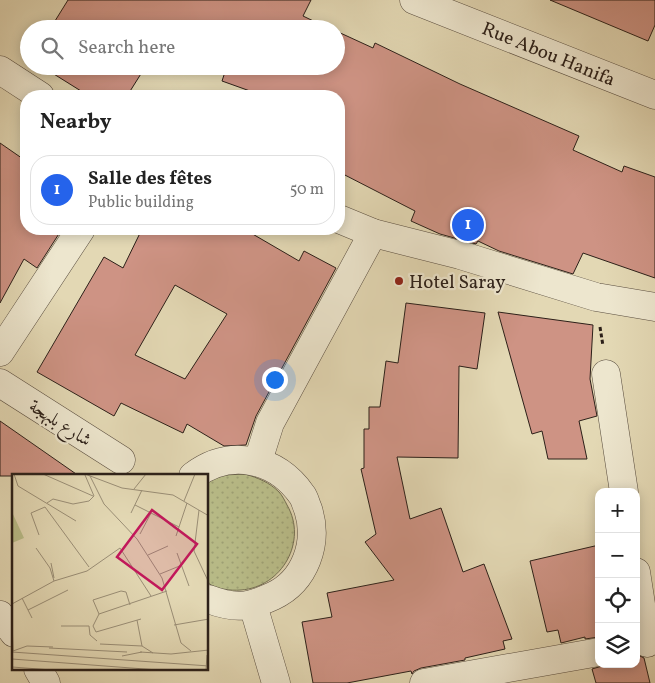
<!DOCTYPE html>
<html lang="en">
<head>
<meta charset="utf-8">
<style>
  :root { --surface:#fff; --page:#f6f6f6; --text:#222; --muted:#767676; --line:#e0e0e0; --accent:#2563eb }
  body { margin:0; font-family:Vollkorn,Amiri,serif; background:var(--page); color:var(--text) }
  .controls { position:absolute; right:15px; bottom:15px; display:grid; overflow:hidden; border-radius:10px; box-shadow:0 2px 12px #0003 }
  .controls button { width:45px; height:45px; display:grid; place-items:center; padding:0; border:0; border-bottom:1px solid var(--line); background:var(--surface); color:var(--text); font:25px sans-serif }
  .you { position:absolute; left:274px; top:379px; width:18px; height:18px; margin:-12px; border:4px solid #fff; border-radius:50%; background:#1a73e8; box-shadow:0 0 0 8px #1a73e833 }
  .badge { display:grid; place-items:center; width:32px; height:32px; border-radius:50%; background:var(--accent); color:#fff; font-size:16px; font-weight:700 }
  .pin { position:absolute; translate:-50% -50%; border:2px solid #fff; box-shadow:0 1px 5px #0006 }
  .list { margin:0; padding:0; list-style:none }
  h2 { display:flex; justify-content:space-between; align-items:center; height:65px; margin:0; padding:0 20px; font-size:21px }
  h2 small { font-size:16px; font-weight:400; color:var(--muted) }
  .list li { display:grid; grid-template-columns:32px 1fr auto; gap:15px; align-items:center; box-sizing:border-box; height:70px; margin:0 10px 10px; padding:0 10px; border:1px solid var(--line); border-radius:20px }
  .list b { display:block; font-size:19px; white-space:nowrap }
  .list p { margin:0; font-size:16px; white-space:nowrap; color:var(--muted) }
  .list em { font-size:16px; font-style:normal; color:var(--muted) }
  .icon { flex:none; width:28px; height:28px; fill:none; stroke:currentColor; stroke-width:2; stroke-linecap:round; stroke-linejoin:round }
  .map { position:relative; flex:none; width:655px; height:683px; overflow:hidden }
  .search { position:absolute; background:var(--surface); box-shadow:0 2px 12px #0003; left:20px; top:20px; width:325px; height:55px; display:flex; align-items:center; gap:12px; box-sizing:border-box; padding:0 18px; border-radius:28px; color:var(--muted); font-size:19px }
  .panel { position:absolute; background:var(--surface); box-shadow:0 2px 12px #0003; left:20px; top:90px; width:325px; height:145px; border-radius:20px }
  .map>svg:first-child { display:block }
</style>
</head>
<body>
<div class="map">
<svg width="655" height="683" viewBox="0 0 655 683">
  <defs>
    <pattern id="park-dots" width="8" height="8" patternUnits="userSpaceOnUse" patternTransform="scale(1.25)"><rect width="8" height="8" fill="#b9bd89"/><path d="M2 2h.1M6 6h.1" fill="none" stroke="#9fa276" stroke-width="1.8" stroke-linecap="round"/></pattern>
  </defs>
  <rect width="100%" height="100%" fill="#e3d8b4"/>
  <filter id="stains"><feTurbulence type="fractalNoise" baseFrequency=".004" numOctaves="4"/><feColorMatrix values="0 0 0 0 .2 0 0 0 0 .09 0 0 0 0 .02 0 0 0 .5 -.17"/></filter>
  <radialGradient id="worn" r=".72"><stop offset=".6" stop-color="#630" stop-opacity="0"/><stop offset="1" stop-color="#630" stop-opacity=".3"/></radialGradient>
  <path fill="url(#park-dots)" stroke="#726e51" d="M245 474C258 478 269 482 279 492 282 495 285 501 287 505 308 541 282 587 241 590 230 591 217 589 208 583V482L224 475Z"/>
  <g fill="#ce9384" stroke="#2c2019" fill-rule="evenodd">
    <polygon points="68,0 311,0 303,16 330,29 50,29"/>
    <polygon points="550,0 655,0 655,25 648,41"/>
    <polygon points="336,31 373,48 375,43 460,84 579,136 573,150 622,172 624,166 655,177 655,278 583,253 573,274 499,251 478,241 476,244 440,234 411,221 415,211 339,172 339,96 264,96 222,81 227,66 336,66"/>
    <polygon points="41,66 140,66 144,69 127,96 89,96"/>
    <polygon points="0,143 26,161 26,229 62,229 37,268 24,259 0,303"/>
    <path d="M142 229H244L299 261 304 251 336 268 256 416 246 445 224 446 187 424 183 433 121 403 114 416 37 372 104 257 123 268ZM175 285 227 314 185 379 135 355Z"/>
    <polygon points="406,303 485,313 477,369 459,366 458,458 397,457 410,519 441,508 463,572 484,564 512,639 503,641 505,649 465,658 465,660 421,668 414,671 412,674 411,671 347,683 313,683 302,622 332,617 327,593 394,580 365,542 376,534 361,469 364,468 364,429 369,429 369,407 380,407 386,361 398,363"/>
    <polygon points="498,312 593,325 590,379 597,416 579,421 587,459 548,459 542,431 532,434"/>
    <polygon points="0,421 79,476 0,476"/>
    <polygon points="599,545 599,637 585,639 585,637 561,643 558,630 547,632 530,561"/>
    <polygon points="636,654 644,658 650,683 596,683 592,669 609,664 636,664"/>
  </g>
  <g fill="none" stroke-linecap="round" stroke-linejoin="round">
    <g stroke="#5a4e40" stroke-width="29">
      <g id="minor">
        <polyline points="414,0 655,95"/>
        <polyline points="0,70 40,96"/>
        <polyline points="339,219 373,233 460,255 596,297 655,307"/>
        <polyline points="0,352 81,229"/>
        <polyline points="606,374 624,492"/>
        <polyline points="0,383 121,460"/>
        <polyline points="258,461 270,423 373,233"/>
        <path d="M193 476C230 448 276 458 302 495 305 499 306 505 308 509 319 543 305 581 273 596 247 608 235 609 208 599"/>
        <polyline points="636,572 647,643"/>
        <polyline points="253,605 276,683"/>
        <polyline points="0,615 14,633"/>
        <polyline points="38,669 46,683"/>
        <polyline points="424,683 599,652"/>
      </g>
    </g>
    <polyline stroke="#2c2019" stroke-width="3" stroke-dasharray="4 2.5" stroke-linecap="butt" points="600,327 603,346"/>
    <use href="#minor" stroke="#ede6ce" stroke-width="28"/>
  </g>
  <circle fill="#8f2418" stroke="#ede6ce" stroke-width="2" cx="399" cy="281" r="5"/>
  <g text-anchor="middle" stroke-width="4.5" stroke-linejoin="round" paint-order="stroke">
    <g font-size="19" fill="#2c2019" stroke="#ede6ce">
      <text transform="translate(549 53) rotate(22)" y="7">Rue Abou Hanifa</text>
      <text transform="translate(61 422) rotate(33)" y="7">شارع بلبهجة</text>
    </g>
    <g font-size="19" fill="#2c2019" stroke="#ede6ce" text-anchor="start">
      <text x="409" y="288">Hotel Saray</text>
    </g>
  </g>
  <g transform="translate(12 474)">
    <rect width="196" height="196" fill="#e3d8b4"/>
    <path d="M0 38 12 64 0 69Z" fill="#b9bd89"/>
    <path fill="none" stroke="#9a8e76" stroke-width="1" d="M2 0 6 12 64 47M31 0 81 22M73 0 110 14 161 21 197 42M78 2 92 30 125 65 150 104 169 169 179 177M122 15 134 0M172 27 183 0M35 29 41 25 61 30 77 27 82 22 73 1M123 31 167 53M187 36 182 77 197 109M119 39 130 16M128 60 139 39M27 61 19 39 33 33 77 93M164 62 175 29M24 74 38 94 42 107M165 79 177 112M136 81 156 72M39 89 42 104M148 100 170 91M10 124 20 144M0 130 42 107 75 97 108 74 139 122M16 136 56 116M87 140 155 117M87 140 81 152 84 158 129 145M87 140 81 126 109 117 114 118 118 131M0 144 1 177M125 146 130 172 141 179M162 151 197 145M49 152H77L78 161 85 167M88 170 130 172M37 174 115 178M1 177 15 172 41 173M0 178 197 192M128 178 159 180 197 176M110 182 130 178M0 185 146 196M0 193 40 196M194 196 195 181"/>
    <path fill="#c2185b" fill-opacity="0.15" stroke="#c2185b" stroke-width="2.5" d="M140 36 185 70 150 116 105 83Z"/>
    <rect width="196" height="196" fill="none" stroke="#2c2019" stroke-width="2.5"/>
  </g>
  <rect width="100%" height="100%" filter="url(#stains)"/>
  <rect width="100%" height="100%" fill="url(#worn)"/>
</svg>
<div class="controls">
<button>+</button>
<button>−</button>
<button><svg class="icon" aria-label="locate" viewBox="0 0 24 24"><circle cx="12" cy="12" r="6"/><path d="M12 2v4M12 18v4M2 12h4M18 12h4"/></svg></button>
<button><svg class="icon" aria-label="layers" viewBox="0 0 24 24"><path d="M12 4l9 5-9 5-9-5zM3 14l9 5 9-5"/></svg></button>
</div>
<div class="you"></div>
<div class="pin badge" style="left:468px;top:225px">1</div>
<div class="search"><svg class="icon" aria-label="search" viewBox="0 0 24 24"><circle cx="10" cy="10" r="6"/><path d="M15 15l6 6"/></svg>Search here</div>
<section class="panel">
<h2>Nearby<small></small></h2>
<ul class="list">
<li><span class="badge">1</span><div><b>Salle des fêtes</b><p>Public building</p></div><em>50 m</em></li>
</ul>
</section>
</div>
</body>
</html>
